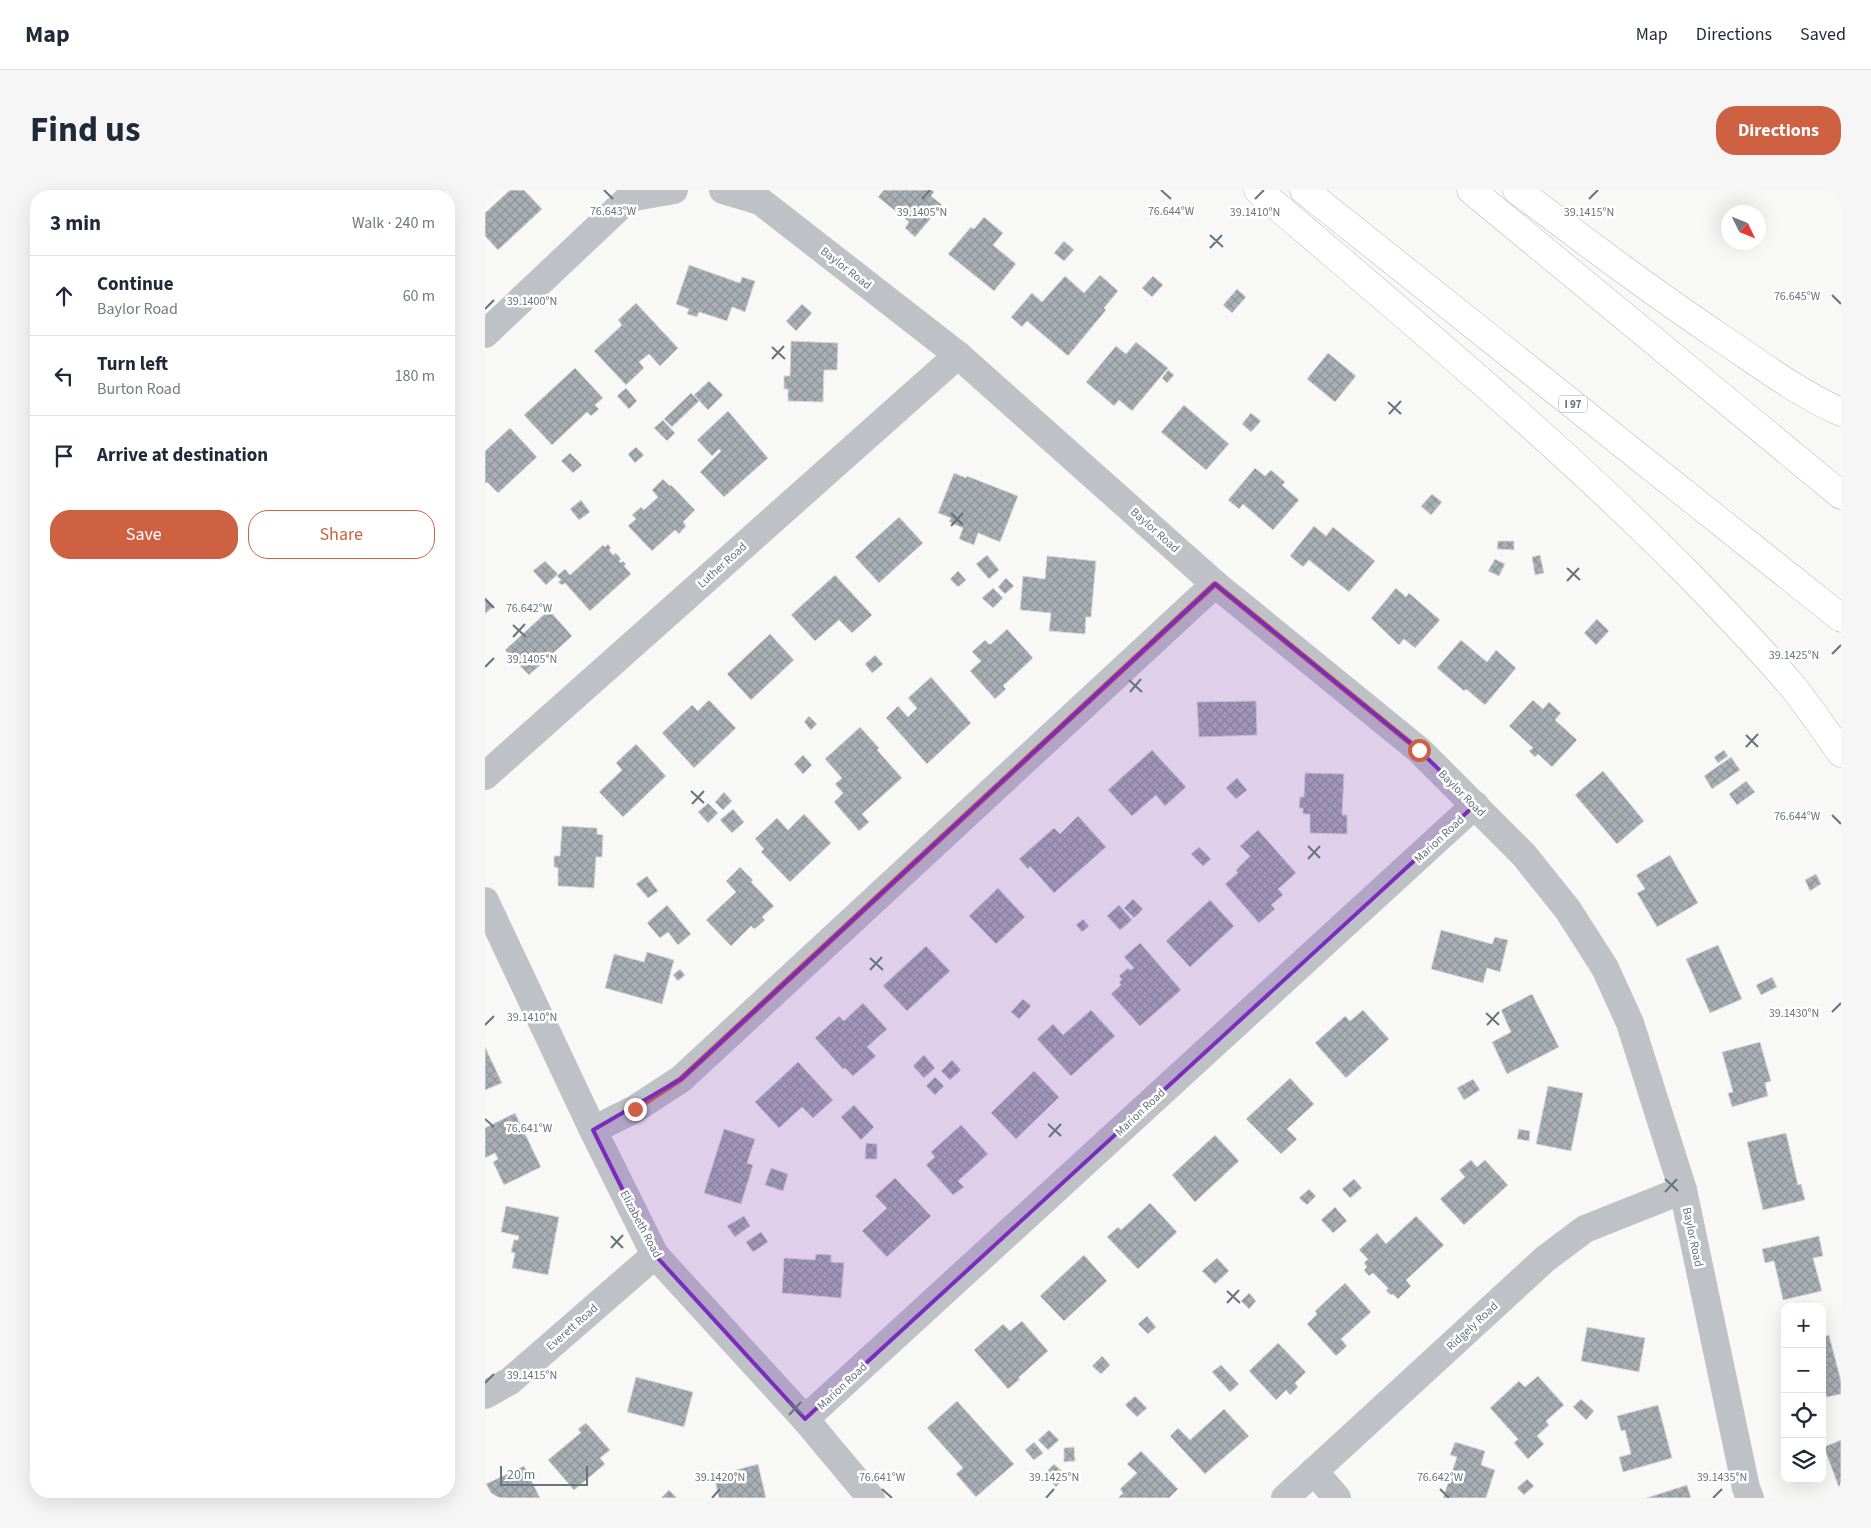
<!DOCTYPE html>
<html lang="en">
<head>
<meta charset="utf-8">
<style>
  :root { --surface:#fff; --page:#f6f6f7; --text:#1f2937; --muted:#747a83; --line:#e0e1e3; --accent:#ce6141 }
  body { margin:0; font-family:"Source Sans 3",sans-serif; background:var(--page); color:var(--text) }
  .controls { position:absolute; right:15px; bottom:15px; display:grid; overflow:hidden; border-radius:10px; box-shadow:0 5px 20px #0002 }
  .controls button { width:45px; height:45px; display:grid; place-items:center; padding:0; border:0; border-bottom:1px solid var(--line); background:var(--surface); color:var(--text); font:25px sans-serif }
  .compass { position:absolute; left:1236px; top:15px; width:45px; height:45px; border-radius:50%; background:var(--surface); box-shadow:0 5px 20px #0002; rotate:133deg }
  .scale { position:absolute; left:15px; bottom:12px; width:88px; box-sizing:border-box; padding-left:5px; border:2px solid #66747e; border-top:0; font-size:14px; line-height:18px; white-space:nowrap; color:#66747e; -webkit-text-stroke:4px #fff; paint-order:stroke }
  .stop { position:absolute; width:15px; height:15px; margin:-11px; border:4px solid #ce6141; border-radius:50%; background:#fff }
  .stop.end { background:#ce6141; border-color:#fff; box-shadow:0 1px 5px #0008 }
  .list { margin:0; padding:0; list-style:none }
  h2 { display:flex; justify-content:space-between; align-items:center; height:65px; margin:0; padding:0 20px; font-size:21px }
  h2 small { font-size:16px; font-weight:400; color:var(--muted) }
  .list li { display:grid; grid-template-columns:32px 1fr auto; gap:15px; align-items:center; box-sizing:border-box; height:80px; padding:0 20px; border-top:1px solid var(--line) }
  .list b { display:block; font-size:19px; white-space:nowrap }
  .list p { margin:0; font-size:16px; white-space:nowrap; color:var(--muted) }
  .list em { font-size:16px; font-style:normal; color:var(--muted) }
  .actions { display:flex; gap:10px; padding:15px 20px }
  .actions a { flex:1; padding:11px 0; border:1px solid var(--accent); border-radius:20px; text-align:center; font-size:18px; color:var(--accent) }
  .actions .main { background:var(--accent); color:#fff }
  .icon { flex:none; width:28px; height:28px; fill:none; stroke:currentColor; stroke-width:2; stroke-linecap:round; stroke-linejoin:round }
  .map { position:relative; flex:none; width:1356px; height:1308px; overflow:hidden; border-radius:20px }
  header { display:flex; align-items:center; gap:30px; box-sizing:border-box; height:70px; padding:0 25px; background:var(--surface); border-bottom:1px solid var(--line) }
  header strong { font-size:24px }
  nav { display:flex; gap:28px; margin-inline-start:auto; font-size:18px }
  .intro { display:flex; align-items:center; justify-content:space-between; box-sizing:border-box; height:120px; padding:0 30px }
  h1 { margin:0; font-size:35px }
  .button { padding:12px 22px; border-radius:20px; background:var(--accent); color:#fff; font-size:18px; font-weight:700 }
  main { display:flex; gap:30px; padding:0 30px }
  aside { flex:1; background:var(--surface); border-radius:20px; box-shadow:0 5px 20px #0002 }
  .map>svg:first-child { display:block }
</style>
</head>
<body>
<header>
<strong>Map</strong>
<nav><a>Map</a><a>Directions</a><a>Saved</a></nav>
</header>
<div class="intro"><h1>Find us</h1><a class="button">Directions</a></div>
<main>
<aside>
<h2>3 min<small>Walk · 240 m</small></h2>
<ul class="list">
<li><svg class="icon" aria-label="ahead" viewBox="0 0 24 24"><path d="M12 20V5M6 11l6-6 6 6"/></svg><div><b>Continue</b><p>Baylor Road</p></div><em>60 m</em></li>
<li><svg class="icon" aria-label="left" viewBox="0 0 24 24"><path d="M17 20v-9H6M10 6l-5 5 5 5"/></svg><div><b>Turn left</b><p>Burton Road</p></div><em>180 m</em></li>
<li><svg class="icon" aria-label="arrive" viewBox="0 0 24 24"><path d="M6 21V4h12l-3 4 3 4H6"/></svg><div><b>Arrive at destination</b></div></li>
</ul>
<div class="actions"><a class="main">Save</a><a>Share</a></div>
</aside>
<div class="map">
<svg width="1356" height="1308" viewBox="0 0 1356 1308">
  <defs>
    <pattern id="building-cross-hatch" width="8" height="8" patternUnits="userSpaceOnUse" patternTransform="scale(1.25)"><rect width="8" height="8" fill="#a8afb5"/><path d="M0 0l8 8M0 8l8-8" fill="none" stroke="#8d9398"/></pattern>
  </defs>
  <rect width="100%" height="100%" fill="#f8f8f7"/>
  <g fill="url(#building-cross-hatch)" stroke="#dadad9">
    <polygon points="25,0 39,0 57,19 13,60 0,46 0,23"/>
    <polygon points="399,0 447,0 449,2 446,6 457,15 430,47 420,38 424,32 393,7"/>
    <polygon points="499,27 518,43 508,55 531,74 509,101 463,64 486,37 489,39"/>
    <polygon points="579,51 589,60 579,71 569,63"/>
    <polygon points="204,75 255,93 257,87 270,91 260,122 247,117 242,131 214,122 212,127 202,124 204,119 191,114"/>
    <polygon points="615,85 633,101 619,118 621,120 583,166 542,131 537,137 526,127 547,103 557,112 580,86 599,103"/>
    <polygon points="668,86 678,95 667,107 657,98"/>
    <polygon points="752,99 761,107 747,123 738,115"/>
    <polygon points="151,113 193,158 175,176 164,164 154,172 159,178 141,195 109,161 137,135 133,130"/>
    <polygon points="317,114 327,123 311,141 301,131"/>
    <polygon points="306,151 353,153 352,180 339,180 338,212 303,211 303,199 299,199 299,186 305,186"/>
    <polygon points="651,152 683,178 647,221 634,210 629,216 601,192 631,156 641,164"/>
    <polygon points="843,163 871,186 850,212 822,189"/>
    <polygon points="90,178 118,208 110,215 114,219 106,226 102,222 67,255 39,225"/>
    <polygon points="683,180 689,185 682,193 677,188"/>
    <polygon points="224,191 238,205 223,220 209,205"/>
    <polygon points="141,198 152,211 144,219 132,206"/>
    <polygon points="206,203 214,211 187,237 179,229"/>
    <polygon points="699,215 744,254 721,280 676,242"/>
    <polygon points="243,221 283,268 239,307 215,282 236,261 234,259 227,266 212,250"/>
    <polygon points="766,223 776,231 766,242 757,234"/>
    <polygon points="178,230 190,243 182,251 169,238"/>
    <polygon points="25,238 52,267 13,303 2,292 0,294 0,261"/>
    <polygon points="151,257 159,265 150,273 143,264"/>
    <polygon points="85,263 97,275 88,283 76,271"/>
    <polygon points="770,278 780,286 786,280 800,292 797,295 814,310 788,340 758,314 754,319 743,310"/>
    <polygon points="469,283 481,288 482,286 533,306 515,352 493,343 489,355 474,349 478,338 464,332 466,328 453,323"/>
    <polygon points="178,289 185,296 186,295 210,320 198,332 201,336 194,344 190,340 167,361 143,336 151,329 147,325 156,317 159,320 173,307 167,300"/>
    <polygon points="947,304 957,312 946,325 936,316"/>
    <polygon points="96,310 105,322 94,330 85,319"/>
    <polygon points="414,327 438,353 394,393 370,367"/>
    <polygon points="829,336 841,346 848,337 890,371 864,402 824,370 818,377 805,366"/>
    <polygon points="1013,351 1029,351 1029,360 1012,359"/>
    <polygon points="123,354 126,358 124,360 128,365 131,363 136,369 134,371 136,373 138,371 141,374 139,376 146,384 105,421 80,393 77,395 73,392 76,390 72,386 80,379 85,385 118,355 120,357"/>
    <polygon points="502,365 514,380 504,389 491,374"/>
    <polygon points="1055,365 1059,383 1050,385 1047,367"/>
    <polygon points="562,366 611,371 606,427 601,427 600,444 564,441 566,423 535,420 538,386 560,389"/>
    <polygon points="1010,369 1020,374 1014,386 1003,381"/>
    <polygon points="60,371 73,384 61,395 48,381"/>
    <polygon points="473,381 481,390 473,397 465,389"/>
    <polygon points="350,385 387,425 367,443 354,430 330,451 306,425"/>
    <polygon points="521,388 529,396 520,404 513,397"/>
    <polygon points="508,398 518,408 508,418 497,408"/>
    <polygon points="911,398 921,407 924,403 955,430 930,458 919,449 914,455 886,428"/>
    <polygon points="0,407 9,416 0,424"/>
    <polygon points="64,420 87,446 44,485 20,460"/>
    <polygon points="1112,429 1124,441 1111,455 1099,443"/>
    <polygon points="522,439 548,468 518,496 521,499 510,509 485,481 496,471 487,462 500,450 504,454 506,454"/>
    <polygon points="285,444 309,470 266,510 242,484"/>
    <polygon points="976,450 1002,472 1011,460 1031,478 1000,515 981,499 979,501 952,478"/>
    <polygon points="390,465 398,474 387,483 380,474"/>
    <polygon points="446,487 486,533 442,574 401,528 413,516 423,527 432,518 423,508"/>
    <polygon points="224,510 251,538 209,578 177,543 207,515 213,521"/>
    <polygon points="1048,510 1058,519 1064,512 1076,523 1070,530 1092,550 1067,577 1053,564 1050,567 1044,561 1048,558 1024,536"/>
    <polygon points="771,511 772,545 714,547 712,512"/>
    <polygon points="324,526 332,534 326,540 319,532"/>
    <polygon points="375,537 394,558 392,560 417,588 377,624 384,632 374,641 349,612 358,603 350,594 357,588 340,569"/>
    <polygon points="151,554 181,586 138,627 114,602 137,580 131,573"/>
    <polygon points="667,560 701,597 680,616 671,605 647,626 623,600"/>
    <polygon points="1239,560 1243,566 1233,573 1229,567"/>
    <polygon points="318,565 327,575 318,584 309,574"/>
    <polygon points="1246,567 1255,580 1227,599 1219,586"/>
    <polygon points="1118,581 1159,631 1132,654 1090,605"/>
    <polygon points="820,583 859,584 857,625 862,625 862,644 825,643 825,624 818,624 818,618 814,618 815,607 819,607"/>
    <polygon points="752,588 762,600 751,609 741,598"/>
    <polygon points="1261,591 1270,602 1252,615 1244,604"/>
    <polygon points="239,602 247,611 238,620 230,612"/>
    <polygon points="223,613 233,623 223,633 213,622"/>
    <polygon points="248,619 259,632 247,643 235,630"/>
    <polygon points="319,624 346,653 305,692 276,662 279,659 270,649 292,628 303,640"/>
    <polygon points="593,626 621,657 569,703 545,676 543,679 534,669 569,638 575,644"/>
    <polygon points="77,636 112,638 112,644 118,645 117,667 111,667 109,698 73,696 73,678 69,677 69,666 75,666"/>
    <polygon points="773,640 811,683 793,699 798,705 786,715 790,719 774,733 740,694 753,683 751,680 765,666 755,656"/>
    <polygon points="714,657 726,669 718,676 706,664"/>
    <polygon points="1185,665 1213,713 1172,737 1152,703 1160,699 1151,685"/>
    <polygon points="255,677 268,690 266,692 289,716 277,727 280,730 271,738 269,739 266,736 246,756 221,730 251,702 241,691"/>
    <polygon points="1331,684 1336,694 1325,701 1320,690"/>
    <polygon points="162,686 173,701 163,708 151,694"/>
    <polygon points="513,698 540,727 511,754 484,726"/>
    <polygon points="648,709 658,719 649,728 639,718"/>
    <polygon points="725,710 749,736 705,777 681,751"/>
    <polygon points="182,715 206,744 193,755 183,742 175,748 162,733"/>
    <polygon points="634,715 647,730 635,740 622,726"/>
    <polygon points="598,729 604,736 597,742 591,735"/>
    <polygon points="956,740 1007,754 1010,747 1023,750 1015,782 1002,778 998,793 946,779"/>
    <polygon points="655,753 696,800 655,836 626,804 636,795 634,792 637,789 634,786 643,778 645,780 649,778 639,767"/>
    <polygon points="1233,755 1257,809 1225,823 1201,769"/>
    <polygon points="441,756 465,781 422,821 398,796"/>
    <polygon points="162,762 189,770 177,814 120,798 129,764 159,772"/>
    <polygon points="195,779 200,785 193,791 188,785"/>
    <polygon points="1287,787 1292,797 1276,805 1271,795"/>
    <polygon points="1047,804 1074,857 1022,884 1007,852 1026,842 1016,820"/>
    <polygon points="538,809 546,816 534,829 526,822"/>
    <polygon points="378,813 402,839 382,857 391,866 368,886 360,878 358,879 330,848 354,826 359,831"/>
    <polygon points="606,820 630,846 586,886 552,849 568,834 578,845"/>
    <polygon points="878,820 904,849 861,888 830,853 860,826 865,831"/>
    <polygon points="1275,852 1286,891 1280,893 1283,906 1247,917 1243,903 1248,902 1237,862"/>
    <polygon points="0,857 17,893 0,900"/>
    <polygon points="439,865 450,878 439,888 428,876"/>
    <polygon points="467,870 476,880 465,890 456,881"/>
    <polygon points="313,872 348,910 328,928 317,917 294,938 270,912"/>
    <polygon points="549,881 574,907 531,949 506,923"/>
    <polygon points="450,887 459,896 450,905 441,896"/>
    <polygon points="805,888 829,914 802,939 812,949 796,964 761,929"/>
    <polygon points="988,889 995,900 979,910 972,898"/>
    <polygon points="1063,896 1098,903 1086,961 1051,954"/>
    <polygon points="369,915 389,937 376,950 356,927"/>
    <polygon points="30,923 56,977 19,995 8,972 13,969 10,963 0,968 0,938"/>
    <polygon points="476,935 503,964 473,991 479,997 468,1005 441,975 450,967 446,962"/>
    <polygon points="239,939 270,949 262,973 268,975 256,1014 219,1003"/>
    <polygon points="1034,939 1045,941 1044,951 1032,949"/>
    <polygon points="1301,943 1313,995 1316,994 1320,1010 1278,1020 1262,952"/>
    <polygon points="730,945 754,971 710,1012 687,985"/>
    <polygon points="381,953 392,954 392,969 380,969"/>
    <polygon points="986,970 992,977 1000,970 1023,995 979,1035 955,1009 980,987 974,980"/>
    <polygon points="286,978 303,984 298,1001 280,995"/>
    <polygon points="410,988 446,1026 402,1067 377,1041 402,1018 390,1006"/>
    <polygon points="869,989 877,998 865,1008 857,999"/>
    <polygon points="824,999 831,1006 822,1015 814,1008"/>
    <polygon points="665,1013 692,1042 653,1079 622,1047 633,1037 636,1040"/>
    <polygon points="21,1016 74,1027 63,1085 27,1078 30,1063 26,1062 29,1050 33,1050 34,1046 16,1042"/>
    <polygon points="850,1017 862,1031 848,1043 836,1030"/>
    <polygon points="259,1026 265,1036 250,1047 242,1036"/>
    <polygon points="931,1026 959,1055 921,1090 926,1096 913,1109 908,1104 906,1105 901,1101 903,1098 888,1083 884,1086 879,1080 882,1077 879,1073 883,1069 874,1060 892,1043 901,1054"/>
    <polygon points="276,1042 283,1052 268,1062 261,1052"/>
    <polygon points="1334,1046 1338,1066 1328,1068 1337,1101 1298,1110 1289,1071 1280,1073 1277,1059"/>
    <polygon points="331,1064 346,1065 346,1072 359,1073 356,1108 297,1103 299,1068 330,1070"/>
    <polygon points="599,1065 622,1091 579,1131 555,1106"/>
    <polygon points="732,1068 744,1081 730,1094 717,1081"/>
    <polygon points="860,1093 886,1122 856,1149 862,1156 851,1166 822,1134 832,1124 830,1121"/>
    <polygon points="764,1103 771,1111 764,1119 756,1111"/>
    <polygon points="662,1126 671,1137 663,1144 653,1134"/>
    <polygon points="537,1131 563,1161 533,1188 535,1189 523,1199 489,1160 518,1134 525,1141"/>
    <polygon points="1102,1137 1160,1148 1154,1182 1096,1171"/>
    <polygon points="1344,1145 1356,1191 1356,1204 1337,1208 1337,1147"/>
    <polygon points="793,1153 821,1182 810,1193 813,1197 805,1205 801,1200 791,1210 764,1181"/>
    <polygon points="617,1166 625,1175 616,1184 607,1176"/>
    <polygon points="736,1175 754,1194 745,1202 727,1182"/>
    <polygon points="1053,1186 1079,1215 1061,1231 1064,1235 1052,1246 1059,1254 1043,1269 1029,1253 1033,1249 1005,1218 1034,1191 1040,1197"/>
    <polygon points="151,1187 208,1202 199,1237 142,1222"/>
    <polygon points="650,1206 662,1218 652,1227 640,1215"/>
    <polygon points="1096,1209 1109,1221 1101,1230 1088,1217"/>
    <polygon points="472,1211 529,1274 491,1307 471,1284 478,1278 442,1238"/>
    <polygon points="1173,1215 1187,1268 1138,1282 1134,1267 1146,1264 1140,1240 1136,1241 1132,1226"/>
    <polygon points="739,1219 764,1246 720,1284 685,1246 693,1238 705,1250"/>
    <polygon points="101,1233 125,1260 115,1268 120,1274 89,1300 63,1270 93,1245 96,1243 93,1239"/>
    <polygon points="564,1240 574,1250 563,1260 553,1250"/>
    <polygon points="1356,1250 1356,1303 1339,1257"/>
    <polygon points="549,1252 558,1263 549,1270 540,1260"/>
    <polygon points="970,1252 1000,1261 996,1275 1010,1280 1001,1308 958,1308 972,1267 965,1265"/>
    <polygon points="589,1257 590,1271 579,1272 579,1258"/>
    <polygon points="656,1261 693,1299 684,1308 633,1308 638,1303 635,1299 652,1283 642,1274"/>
    <polygon points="273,1274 281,1308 234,1308 229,1286"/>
    <polygon points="569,1274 582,1286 571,1297 559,1284"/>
    <polygon points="39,1276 55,1308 0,1308 0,1304 5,1301 1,1294"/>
    <polygon points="1042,1289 1049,1296 1039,1305 1032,1298"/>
    <polygon points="1202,1295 1206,1308 1161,1308"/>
    <polygon points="184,1300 192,1308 176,1308"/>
  </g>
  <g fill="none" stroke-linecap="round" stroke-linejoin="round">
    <g stroke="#b4b8bb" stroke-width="29">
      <g id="highway">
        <path d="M773 0C920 126 1069 248 1205 386 1240 422 1275 458 1308 497 1325 518 1340 541 1356 563"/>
        <polyline points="819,0 1356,428"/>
        <polyline points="986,0 1356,305"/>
        <path d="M1032 0C1101 52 1170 104 1242 152 1277 176 1317 205 1356 222"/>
      </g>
    </g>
    <g stroke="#bec2c6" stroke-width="28">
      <polyline points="238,0 275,11 473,165 730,394 934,560 1039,665 1083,720 1120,778 1145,833 1198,1000 1261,1298 1265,1308"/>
      <polyline points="0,144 144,8 189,0"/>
      <polyline points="0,586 473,165"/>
      <polyline points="0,711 108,940 170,1065 320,1229 386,1308"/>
      <polyline points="108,940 150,919 196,889 730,394"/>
      <polyline points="0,1205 25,1191 170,1065"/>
      <polyline points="320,1229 990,615"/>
      <polyline points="829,1281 852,1308"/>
      <polyline points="800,1308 1060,1069 1100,1039 1198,1000"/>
    </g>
    <use href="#highway" stroke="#fff" stroke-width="28"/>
  </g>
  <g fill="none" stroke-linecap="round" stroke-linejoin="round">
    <polyline stroke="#ce6141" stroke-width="6" points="150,919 196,889 730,394 934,560"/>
  </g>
  <path fill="#7b2cbf" fill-opacity="0.2" stroke="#7b2cbf" stroke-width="4" stroke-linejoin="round" d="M730 394 934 560 990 615 320 1229 170 1065 108 940 196 889Z"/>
  <path fill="none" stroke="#66747e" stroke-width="2" d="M119 0 128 9M676 0 686 9M437 9 445 0M770 9 779 0M1104 9 1113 0M725 45 738 57M725 58 737 45M1347 105 1356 114M0 119 9 110M287 157 300 169M287 169 299 156M903 212 916 224M904 224 916 211M466 323 478 335M466 336 478 323M1082 378 1095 390M1082 391 1094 378M0 409 9 418M28 435 41 447M28 447 40 434M1347 464 1356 455M0 477 9 468M644 490 657 502M645 502 656 489M1261 545 1273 557M1261 557 1273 544M206 601 219 613M207 614 219 601M1347 625 1356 634M823 656 835 668M823 669 835 656M385 768 398 780M385 780 397 767M1347 822 1356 813M1001 823 1014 835M0 835 9 826M1002 835 1014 822M0 929 9 937M563 934 576 946M564 947 576 934M1180 989 1193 1001M1180 1002 1192 989M126 1046 138 1058M126 1058 138 1045M742 1101 755 1113M742 1113 754 1100M0 1193 9 1184M304 1212 317 1224M304 1225 316 1212M397 1299 407 1308M955 1299 964 1308M227 1308 235 1299M561 1308 569 1299M1228 1308 1237 1299"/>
  <g text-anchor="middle" stroke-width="5" stroke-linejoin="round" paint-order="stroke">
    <rect fill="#fff" stroke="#949ea5" stroke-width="1" x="1074" y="205.5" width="28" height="17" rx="4"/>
    <g font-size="11" font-weight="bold" fill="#66747e">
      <text x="1088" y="218">I 97</text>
    </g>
    <g font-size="12" fill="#66747e" stroke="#fff">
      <text transform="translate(361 78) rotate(38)" y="4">Baylor Road</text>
      <text transform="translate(670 340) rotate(42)" y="4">Baylor Road</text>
      <text transform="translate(237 375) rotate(-42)" y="4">Luther Road</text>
      <text transform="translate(977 603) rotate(45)" y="4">Baylor Road</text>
      <text transform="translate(954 649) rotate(-43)" y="4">Marion Road</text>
      <text transform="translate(655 922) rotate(-43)" y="4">Marion Road</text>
      <text transform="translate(156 1034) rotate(62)" y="4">Elizabeth Road</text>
      <text transform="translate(1208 1047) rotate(78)" y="4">Baylor Road</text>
      <text transform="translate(987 1136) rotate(-43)" y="4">Ridgely Road</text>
      <text transform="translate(87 1137) rotate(-41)" y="4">Everett Road</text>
      <text transform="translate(357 1196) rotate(-43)" y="4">Marion Road</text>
    </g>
  </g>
  <g font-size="12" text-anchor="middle" fill="#66747e" stroke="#fff" stroke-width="5" stroke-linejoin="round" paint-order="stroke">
    <text x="128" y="25">76.643°W</text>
    <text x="686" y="25">76.644°W</text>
    <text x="1104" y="26">39.1415°N</text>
    <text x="437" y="26">39.1405°N</text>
    <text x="770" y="26">39.1410°N</text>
    <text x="1312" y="110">76.645°W</text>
    <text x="47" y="115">39.1400°N</text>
    <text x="44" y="422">76.642°W</text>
    <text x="1309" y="469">39.1425°N</text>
    <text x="47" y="473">39.1405°N</text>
    <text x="1312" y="630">76.644°W</text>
    <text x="1309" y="827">39.1430°N</text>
    <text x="47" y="831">39.1410°N</text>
    <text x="44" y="942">76.641°W</text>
    <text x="47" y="1189">39.1415°N</text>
    <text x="235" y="1291">39.1420°N</text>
    <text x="569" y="1291">39.1425°N</text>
    <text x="1237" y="1291">39.1435°N</text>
    <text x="397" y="1291">76.641°W</text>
    <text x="955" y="1291">76.642°W</text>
  </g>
</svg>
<div class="controls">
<button>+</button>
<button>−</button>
<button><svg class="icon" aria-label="locate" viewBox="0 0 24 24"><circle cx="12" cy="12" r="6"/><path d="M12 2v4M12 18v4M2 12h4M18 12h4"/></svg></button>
<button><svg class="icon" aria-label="layers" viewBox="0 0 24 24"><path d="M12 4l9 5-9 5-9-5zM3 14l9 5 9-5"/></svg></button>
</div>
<svg class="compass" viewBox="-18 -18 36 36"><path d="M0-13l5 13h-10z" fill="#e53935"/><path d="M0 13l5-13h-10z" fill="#747a83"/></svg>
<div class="scale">20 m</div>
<div class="stop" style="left:934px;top:560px"></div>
<div class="stop end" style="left:150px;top:919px"></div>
</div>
</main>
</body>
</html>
